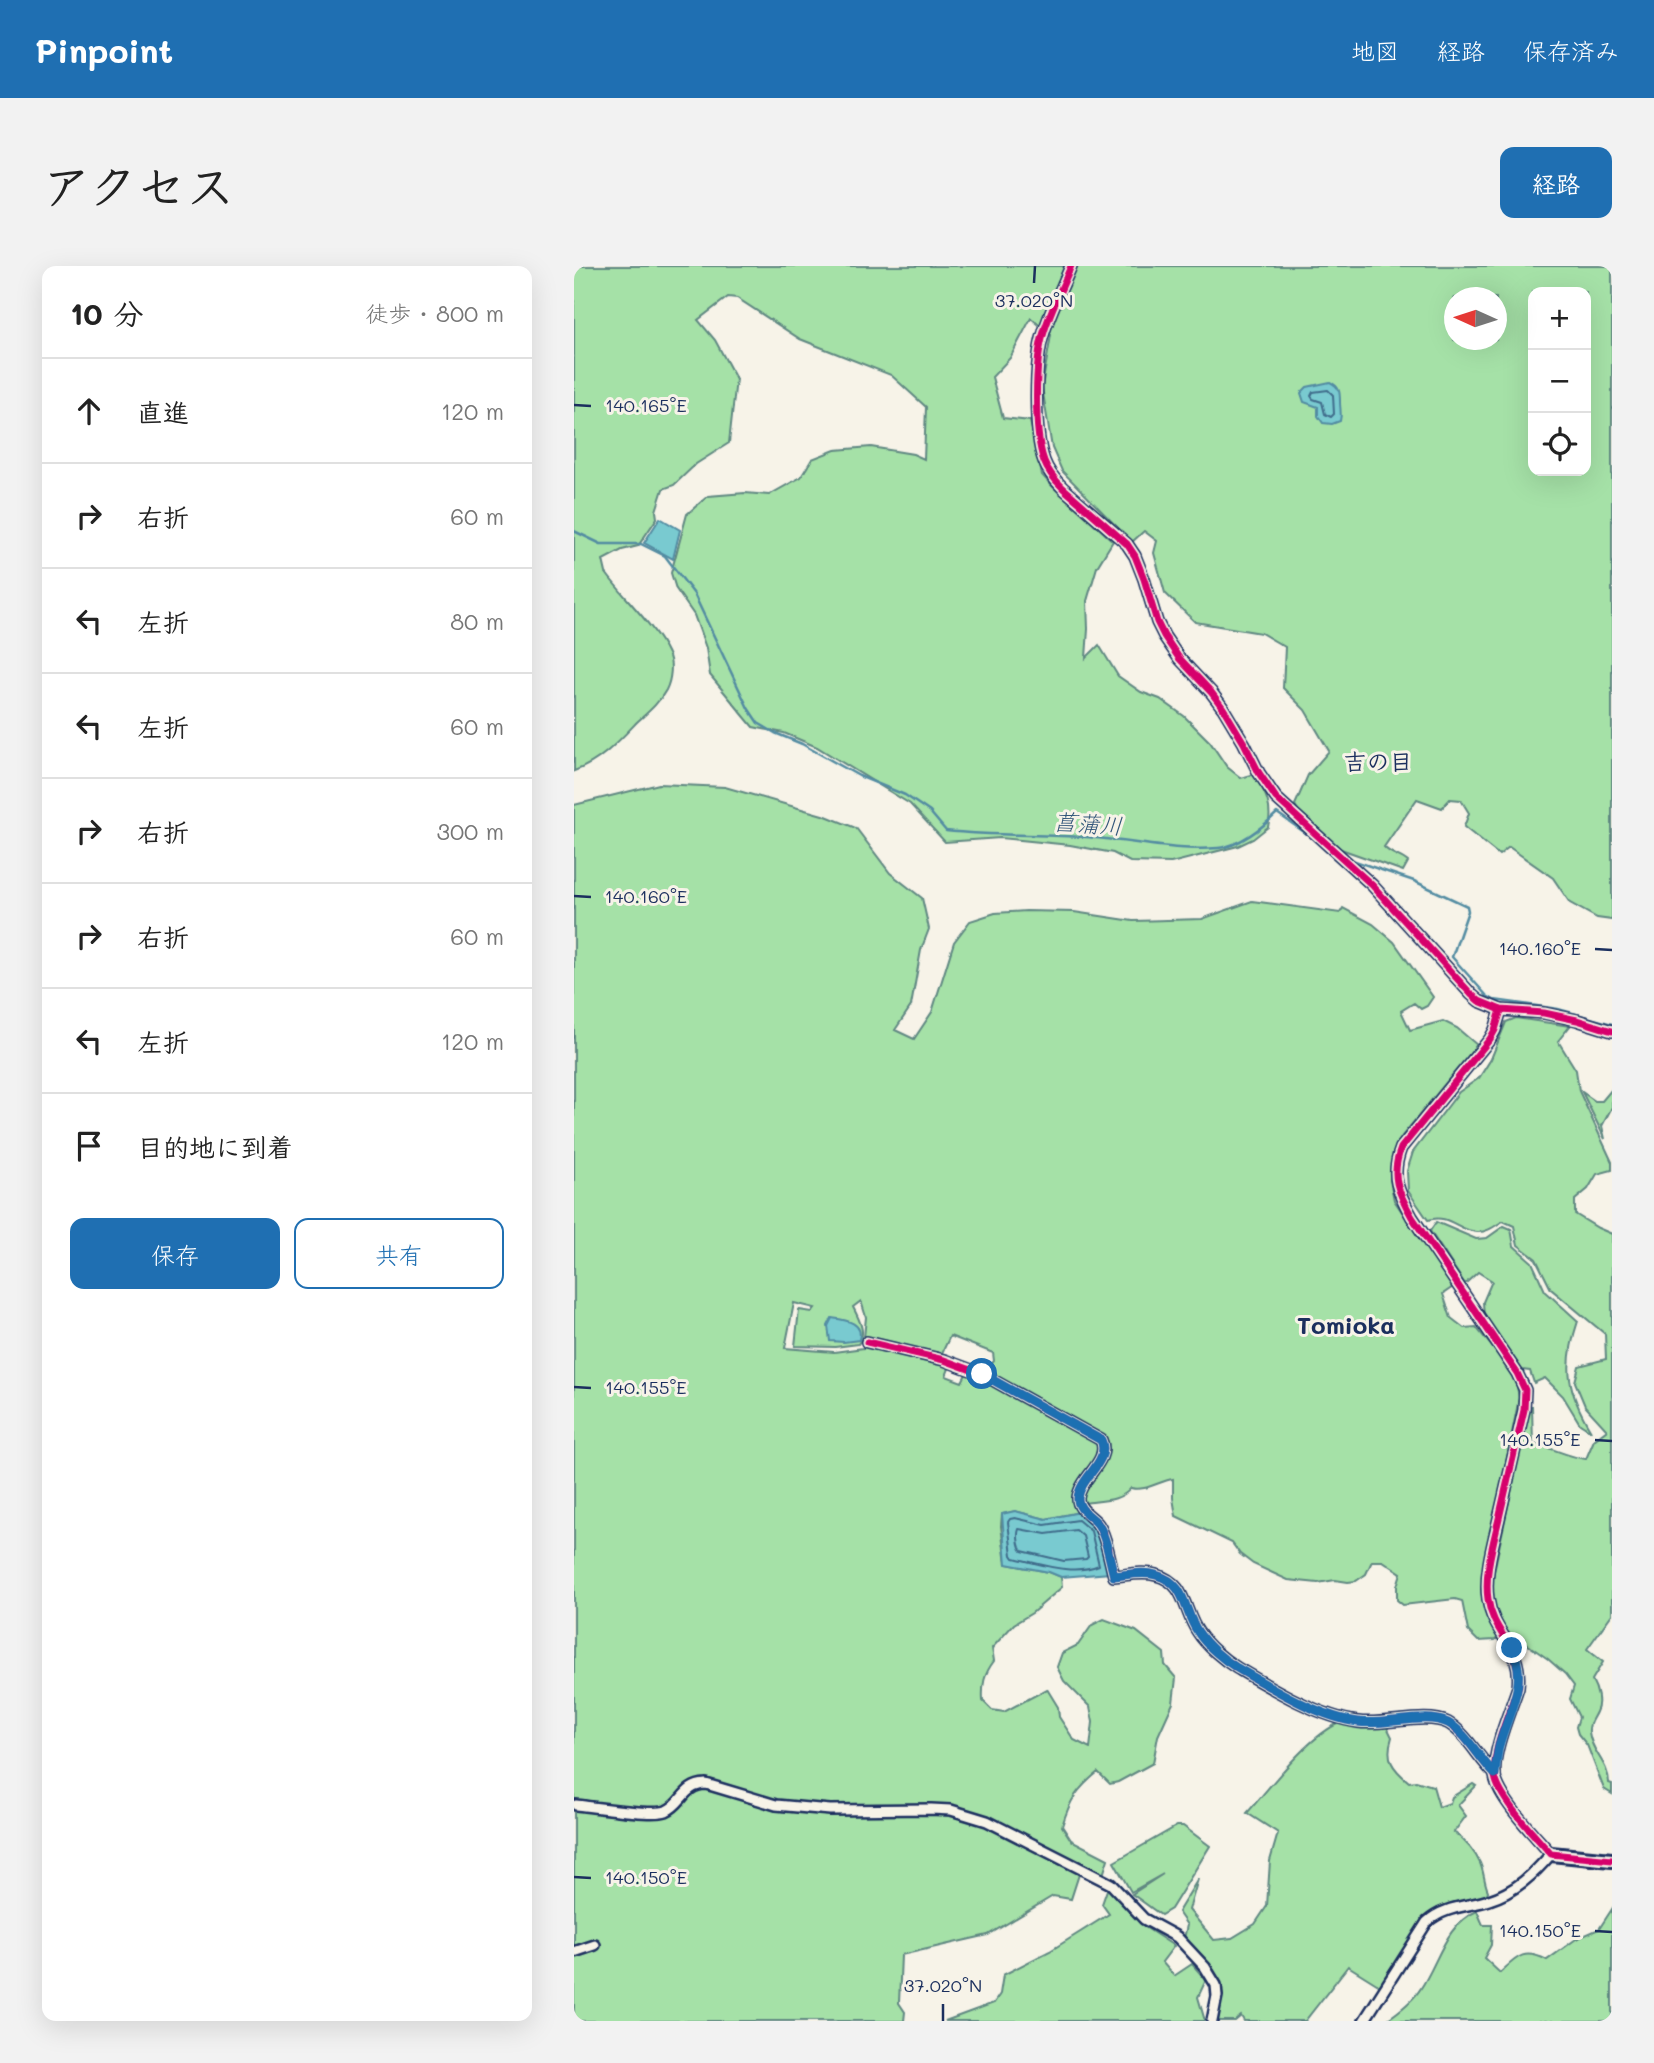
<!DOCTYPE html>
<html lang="ja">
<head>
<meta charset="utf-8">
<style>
  :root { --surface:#fff; --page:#f2f2f2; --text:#222; --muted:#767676; --line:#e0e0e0; --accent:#1f6fb2 }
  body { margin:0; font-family:Mali,"Klee One",sans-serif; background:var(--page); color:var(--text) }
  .controls { position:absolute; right:21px; top:21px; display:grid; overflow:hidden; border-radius:14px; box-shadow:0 7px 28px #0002 }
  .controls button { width:63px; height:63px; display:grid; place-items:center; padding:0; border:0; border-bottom:2px solid var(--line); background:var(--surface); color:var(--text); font:35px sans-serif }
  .compass { position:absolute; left:870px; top:21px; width:63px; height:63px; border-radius:50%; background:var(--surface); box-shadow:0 7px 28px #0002; rotate:273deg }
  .stop { position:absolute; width:21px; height:21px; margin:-16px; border:5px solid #1f6fb2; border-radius:50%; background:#fff }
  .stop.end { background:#1f6fb2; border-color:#fff; box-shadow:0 2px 7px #0008 }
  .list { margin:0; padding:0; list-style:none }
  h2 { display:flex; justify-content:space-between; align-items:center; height:91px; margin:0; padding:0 28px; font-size:30px }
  h2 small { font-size:23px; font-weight:400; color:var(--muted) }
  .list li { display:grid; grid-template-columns:46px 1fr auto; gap:21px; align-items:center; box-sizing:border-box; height:105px; padding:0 28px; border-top:2px solid var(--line) }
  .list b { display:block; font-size:26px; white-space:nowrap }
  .list em { font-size:23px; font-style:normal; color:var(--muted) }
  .actions { display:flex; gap:14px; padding:21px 28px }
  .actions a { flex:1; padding:16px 0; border:2px solid var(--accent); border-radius:14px; text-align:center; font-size:24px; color:var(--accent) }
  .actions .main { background:var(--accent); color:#fff }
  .icon { flex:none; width:38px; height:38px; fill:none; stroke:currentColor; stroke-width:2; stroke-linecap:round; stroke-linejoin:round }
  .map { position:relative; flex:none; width:1038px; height:1755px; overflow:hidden; border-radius:14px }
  header { display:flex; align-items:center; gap:42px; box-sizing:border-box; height:98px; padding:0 35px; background:var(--accent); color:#fff }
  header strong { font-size:33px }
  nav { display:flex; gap:38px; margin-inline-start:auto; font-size:24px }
  .intro { display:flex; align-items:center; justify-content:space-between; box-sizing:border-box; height:168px; padding:0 42px }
  h1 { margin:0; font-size:49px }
  .button { padding:18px 32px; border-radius:14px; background:var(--accent); color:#fff; font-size:24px; font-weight:700 }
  main { display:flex; gap:42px; padding:0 42px }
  aside { flex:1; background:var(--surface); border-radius:14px; box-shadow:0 7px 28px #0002 }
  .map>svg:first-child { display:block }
</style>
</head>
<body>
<header>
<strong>Pinpoint</strong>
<nav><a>地図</a><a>経路</a><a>保存済み</a></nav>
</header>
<div class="intro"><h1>アクセス</h1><a class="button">経路</a></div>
<main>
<aside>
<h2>10 分<small>徒歩 · 800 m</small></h2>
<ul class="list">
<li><svg class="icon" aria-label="ahead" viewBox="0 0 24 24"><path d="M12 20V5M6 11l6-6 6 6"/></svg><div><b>直進</b></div><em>120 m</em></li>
<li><svg class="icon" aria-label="right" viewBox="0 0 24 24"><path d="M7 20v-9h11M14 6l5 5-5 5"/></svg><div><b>右折</b></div><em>60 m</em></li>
<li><svg class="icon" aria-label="left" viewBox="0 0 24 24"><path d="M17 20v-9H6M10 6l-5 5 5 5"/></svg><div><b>左折</b></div><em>80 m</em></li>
<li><svg class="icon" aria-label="left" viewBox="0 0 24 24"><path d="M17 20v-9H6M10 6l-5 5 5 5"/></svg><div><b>左折</b></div><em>60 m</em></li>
<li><svg class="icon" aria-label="right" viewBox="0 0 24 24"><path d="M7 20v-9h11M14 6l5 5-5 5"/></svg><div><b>右折</b></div><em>300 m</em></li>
<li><svg class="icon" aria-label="right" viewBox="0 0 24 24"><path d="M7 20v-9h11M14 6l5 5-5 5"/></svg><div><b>右折</b></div><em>60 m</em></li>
<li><svg class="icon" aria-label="left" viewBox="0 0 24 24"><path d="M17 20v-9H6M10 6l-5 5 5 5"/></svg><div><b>左折</b></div><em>120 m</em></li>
<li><svg class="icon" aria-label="arrive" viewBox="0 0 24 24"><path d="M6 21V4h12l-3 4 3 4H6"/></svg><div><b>目的地に到着</b></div></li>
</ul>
<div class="actions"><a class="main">保存</a><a>共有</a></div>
</aside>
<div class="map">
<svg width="1038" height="1755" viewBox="0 0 1038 1755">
  <rect width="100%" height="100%" fill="#f7f3e8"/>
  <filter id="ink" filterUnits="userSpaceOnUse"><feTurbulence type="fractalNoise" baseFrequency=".0143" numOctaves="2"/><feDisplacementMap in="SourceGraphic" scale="14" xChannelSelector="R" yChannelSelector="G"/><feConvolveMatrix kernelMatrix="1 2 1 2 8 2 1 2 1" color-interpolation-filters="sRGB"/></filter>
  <g filter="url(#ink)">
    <g fill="#a5e1a7" stroke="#608882" stroke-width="2" fill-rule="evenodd">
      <path d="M0 0H1038V654L1023 652 996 637 979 612 935 581 925 589 890 561 895 547 887 534 876 533 868 542 843 533 810 581C817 589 826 589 834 596L829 605 764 582 728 551 721 539 734 509 755 485 731 444 709 422 711 381 687 367 621 356 591 327 580 287 583 275 570 265 558 276 488 205 478 182 468 121 477 69 457 52 436 92 418 111 429 152 456 155 468 209 479 221 539 275 523 301 513 335 514 363 512 392 525 379 544 410 567 426 586 433 610 450 636 476 653 501 667 512 681 508C691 527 699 540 694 561L679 573 664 580 597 597 556 596 539 587 496 579 426 572 371 576 336 538 243 481 210 467 179 461 136 409 132 382 120 349 102 323 97 307 113 248 134 230 171 227 195 229 227 211 238 193 261 184 297 181 339 188 350 193 352 141 317 109 226 73 163 32 154 31 124 54 141 74 162 113 155 177 122 198 100 219 89 223 82 245 83 252 64 280 48 284 29 294 32 307C50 332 81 360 94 388 99 398 97 414 92 424 85 437 74 446 63 456 45 475 26 496 0 505ZM959 26H1012V205H959ZM880 32H922V74H880Z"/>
      <path d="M85 518 151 521 252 550 282 562 316 607 348 632 355 663 347 684 337 740 321 764 340 773 358 746 380 676 396 655 421 647 452 645 500 646 559 655 628 653 678 635 766 647 769 642 799 658 820 676 859 731 853 740 847 743 840 737 827 745 836 764 869 755 883 762 903 779 828 870 819 889 816 914 820 934 879 1021 869 1028 877 1052 890 1062 902 1061 941 1109 945 1132 907 1323C909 1342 914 1355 925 1371L921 1374 904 1375 894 1365 888 1335 881 1333 829 1339 823 1334V1320L827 1307 809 1295H798L792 1308 782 1315 774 1316 761 1314 744 1317 714 1314 679 1298 666 1288 658 1277 602 1250 599 1232V1213C585 1215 571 1226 557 1222 546 1236 527 1234 510 1237L505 1246 472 1253 441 1245 428 1248 427 1260 432 1298 475 1306 487 1311 488 1321 458 1347 440 1358 418 1382 420 1395C410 1408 408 1419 409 1435L418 1444 430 1446 473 1423 484 1441 485 1451 500 1474 516 1482 519 1456 516 1441 490 1415 483 1401 488 1387 504 1379 518 1359 530 1353 562 1365 590 1387 591 1399 602 1412 599 1437 584 1470 579 1497 544 1516 536 1518 524 1506C502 1524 496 1534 488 1560L497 1574 534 1593 529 1609 508 1599 497 1633 479 1630 414 1669 327 1689 325 1737 331 1746 330 1755H0V539ZM287 1035 292 1051 289 1082 260 1086 211 1082 220 1037 241 1042 238 1046 225 1044 221 1080 261 1081 284 1078C293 1067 285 1053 279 1041ZM376 1070 419 1087 420 1095 411 1106H393L388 1116 372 1110 376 1100 373 1092 367 1089Z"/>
      <path d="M942 752 996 760 984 775 1002 804 1005 825 1038 896V904L1023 908 1014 923 1001 934V948L1024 962 1038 968V1348L1013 1383 1029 1396 1018 1414C1023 1423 1027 1437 1022 1446 1019 1453 1014 1457 1015 1466 1017 1486 1035 1497 1035 1517L1038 1518V1528L1030 1523 1013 1479 1004 1468 1002 1461 1005 1451 996 1433 1000 1420 991 1408 974 1393 947 1374 930 1366 923 1351 918 1332 919 1310 947 1180 954 1140H958L959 1178C978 1181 993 1191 1012 1193L1020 1174 1033 1164 1011 1140 1001 1116 1005 1100 1032 1093 1031 1068 977 1023 962 993 944 979 940 960 929 955C921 960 912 967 903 966 884 965 875 947 854 954L834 925 833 905 839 886 885 826 905 812 917 793 932 756Z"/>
      <polygon points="1038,823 1038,841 1028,860 1031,873 1008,826 1021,835 1028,835"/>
      <path d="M862 956 902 973 913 972 930 960 937 963 940 980 958 996 971 1025 1004 1055C989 1100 993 1125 1017 1165L1006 1158 989 1130 971 1112 960 1117 956 1105 948 1104 910 1051 909 1036 918 1015 904 1006 891 1018 856 965Z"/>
      <path d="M767 1456 813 1461 818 1471C811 1493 818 1502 835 1516L842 1515 859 1520 865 1541 876 1537 878 1531 899 1518 902 1520 884 1539 892 1550 880 1566C890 1574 901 1586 906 1597 910 1606 910 1616 914 1625L911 1633 849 1655 806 1720 774 1700 731 1755H670L667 1750 661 1755H644C651 1710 642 1702 610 1673L613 1659 604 1646 624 1613 615 1644 640 1674 658 1672 681 1658 693 1640 696 1595 704 1567 673 1547C698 1519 733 1471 767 1456Z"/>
      <polygon points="603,1560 609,1560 636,1580 597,1643 587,1649 558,1628 589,1608 557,1626 540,1596"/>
      <polygon points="534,1621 551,1635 571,1661 600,1680 588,1696 600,1710 618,1698 632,1714 624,1731 631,1755 371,1755 420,1737 426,1728 429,1709 476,1685 535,1648 528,1638"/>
      <path d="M1038 1643V1755H811C823 1747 839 1735 847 1722 865 1695 871 1659 903 1645L909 1659H918L917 1679 910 1692 926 1707C943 1691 949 1682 973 1694L1002 1673 1025 1663Z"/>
    </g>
    <g fill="#79cad0" stroke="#538ca2" stroke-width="2">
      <path d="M756 116C766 121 766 126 766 136 766 144 768 148 766 155L758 158 749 157 744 150V141L730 136 727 127 733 121Z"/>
      <polygon points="86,252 106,264 99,293 70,277"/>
      <path d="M258 1052C272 1054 290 1056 285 1074L270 1076 256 1075 254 1060Z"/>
      <polygon points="441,1245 472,1253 506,1246 523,1261 536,1307 487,1311 475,1306 432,1298 428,1248"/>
    </g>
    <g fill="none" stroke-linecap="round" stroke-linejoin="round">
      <g stroke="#416d8c" stroke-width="2">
        <polygon points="754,124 759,129 760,148 757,151 751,148 748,136 739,133 737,130 739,126"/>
        <path d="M441 1252 471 1259 504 1254 517 1265 525 1299C498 1310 467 1298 440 1292L438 1289 434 1256 436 1253Z"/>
        <path d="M445 1263 472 1268 502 1264 509 1270 514 1291 512 1293 490 1295 448 1285C444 1280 443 1268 445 1263Z"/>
      </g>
      <g stroke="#538ca2" stroke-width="2.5">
        <path d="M0 265 27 278H67L91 290 120 328 174 442 184 457 201 467 228 478 285 510 331 529 356 546 372 565C418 570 464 568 511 571 553 574 602 586 644 582 664 581 689 561 703 547L743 575"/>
        <polyline points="772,592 840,615 893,640 894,645 878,691 913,730 920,734 984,743 1038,758"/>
      </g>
      <g stroke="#1b2f5e" stroke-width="14">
        <g id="street">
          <path d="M497 0C488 22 477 43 470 66 460 95 460 167 470 195 474 206 481 214 489 222L553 278 561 290 570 313 583 356 590 370 605 392 637 426 649 442 670 477 685 507 702 532 798 619 897 728 905 735 927 744 970 747 1003 754 1038 765"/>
          <path d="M293 1076 370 1094 408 1108 527 1174C537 1195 506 1211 504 1232 503 1243 517 1250 523 1257 532 1268 536 1296 540 1310 553 1309 569 1305 582 1309 613 1317 609 1345 624 1366 633 1380 650 1394 663 1402 697 1422 745 1451 784 1456 810 1460 852 1446 874 1457 893 1468 905 1493 921 1508"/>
          <path d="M2 1539C20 1541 79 1550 92 1545 109 1538 109 1519 132 1518L202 1539 256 1544 357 1543 377 1544 413 1555 537 1618 570 1653 603 1671 631 1701 642 1719 643 1730 638 1755"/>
          <polyline points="0,1686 21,1679"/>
          <path d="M790 1755 853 1656C871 1640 893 1641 915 1634 941 1626 960 1608 977 1588 962 1571 924 1532 921 1510 918 1485 936 1446 944 1421 949 1380 919 1370 914 1333 910 1306 920 1275 926 1248 934 1213 942 1178 950 1144L951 1124 943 1107 838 951C824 926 816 910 827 882L916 773 921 764 927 744"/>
        </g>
      </g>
      <g stroke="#1b2f5e" stroke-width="18">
        <polyline id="secondary" points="977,1588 1038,1594"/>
      </g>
      <use href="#street" stroke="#f7f3e8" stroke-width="9"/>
      <use href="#secondary" stroke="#f7f3e8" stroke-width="12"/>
      <g stroke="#f7f3e8" stroke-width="11">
        <g id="cycleway">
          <path d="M497 0C488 22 477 43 470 66 460 95 460 167 470 195 474 206 481 214 489 222L553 278 561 290 570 313 583 356 590 370 605 392 637 426 649 442 670 477 685 507 702 532 798 619 897 728 905 735 927 744 970 747 1003 754 1038 765"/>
          <path d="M927 744 921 764 916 773 827 882C816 910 824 926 838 951L943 1107 951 1124 950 1144C942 1178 934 1213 926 1248 920 1275 910 1306 914 1333 919 1370 949 1380 944 1421 936 1446 918 1485 921 1510 924 1532 962 1571 977 1588L1038 1594"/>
          <path d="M293 1076 370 1094 408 1108 527 1174C537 1195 506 1211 504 1232 503 1243 517 1250 523 1257 532 1268 536 1296 540 1310 553 1309 569 1305 582 1309 613 1317 609 1345 624 1366 633 1380 650 1394 663 1402 697 1422 745 1451 784 1456 810 1460 852 1446 874 1457 893 1468 905 1493 921 1508"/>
        </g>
      </g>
      <use href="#cycleway" stroke="#d6006c" stroke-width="7"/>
    </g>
  </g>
  <g fill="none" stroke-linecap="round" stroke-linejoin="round" filter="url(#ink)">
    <path stroke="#1f6fb2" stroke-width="9" d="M408 1108 527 1174C537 1195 506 1211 504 1232 503 1243 517 1250 523 1257 532 1268 536 1296 540 1310 553 1309 569 1305 582 1309 613 1317 609 1345 624 1366 633 1380 650 1394 663 1402 698 1422 745 1451 784 1456 811 1460 852 1446 874 1457 893 1467 905 1493 921 1508 922 1499 923 1489 925 1480 934 1447 955 1416 938 1382"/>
  </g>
  <path fill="none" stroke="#1b2f5e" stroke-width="2.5" d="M460 17 461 0M0 139 17 140M0 630 17 631M1021 683 1038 684M0 1121 17 1122M1021 1174 1038 1175M0 1611 17 1612M1021 1665 1038 1666M369 1755V1738"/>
  <g text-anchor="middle" stroke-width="6" stroke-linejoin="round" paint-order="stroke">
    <g font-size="23" font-weight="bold" fill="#1b2f5e" stroke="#f7f3e8">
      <text x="804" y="504">吉の目</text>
    </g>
    <g font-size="23" font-style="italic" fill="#32567a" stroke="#f7f3e8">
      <text transform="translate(514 558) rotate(4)" y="8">菖蒲川</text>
    </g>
    <g font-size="24" font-weight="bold" fill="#1b2f5e" stroke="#f7f3e8">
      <text x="772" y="1068">Tomioka</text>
    </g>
  </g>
  <g font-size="18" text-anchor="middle" fill="#1b2f5e" stroke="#f7f3e8" stroke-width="6" stroke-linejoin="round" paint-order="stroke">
    <text x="460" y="41">37.020°N</text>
    <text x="72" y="146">140.165°E</text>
    <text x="72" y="637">140.160°E</text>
    <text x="966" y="689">140.160°E</text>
    <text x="72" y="1128">140.155°E</text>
    <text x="966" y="1180">140.155°E</text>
    <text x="72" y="1618">140.150°E</text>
    <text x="966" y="1671">140.150°E</text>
    <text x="369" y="1726">37.020°N</text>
  </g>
</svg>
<div class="controls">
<button>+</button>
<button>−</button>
<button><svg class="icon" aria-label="locate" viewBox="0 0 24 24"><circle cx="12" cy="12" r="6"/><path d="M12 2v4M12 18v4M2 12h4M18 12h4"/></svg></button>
</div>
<svg class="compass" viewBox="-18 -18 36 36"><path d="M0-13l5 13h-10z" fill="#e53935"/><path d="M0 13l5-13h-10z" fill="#767676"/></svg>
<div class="stop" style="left:408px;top:1108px"></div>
<div class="stop end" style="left:938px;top:1382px"></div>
</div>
</main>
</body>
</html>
